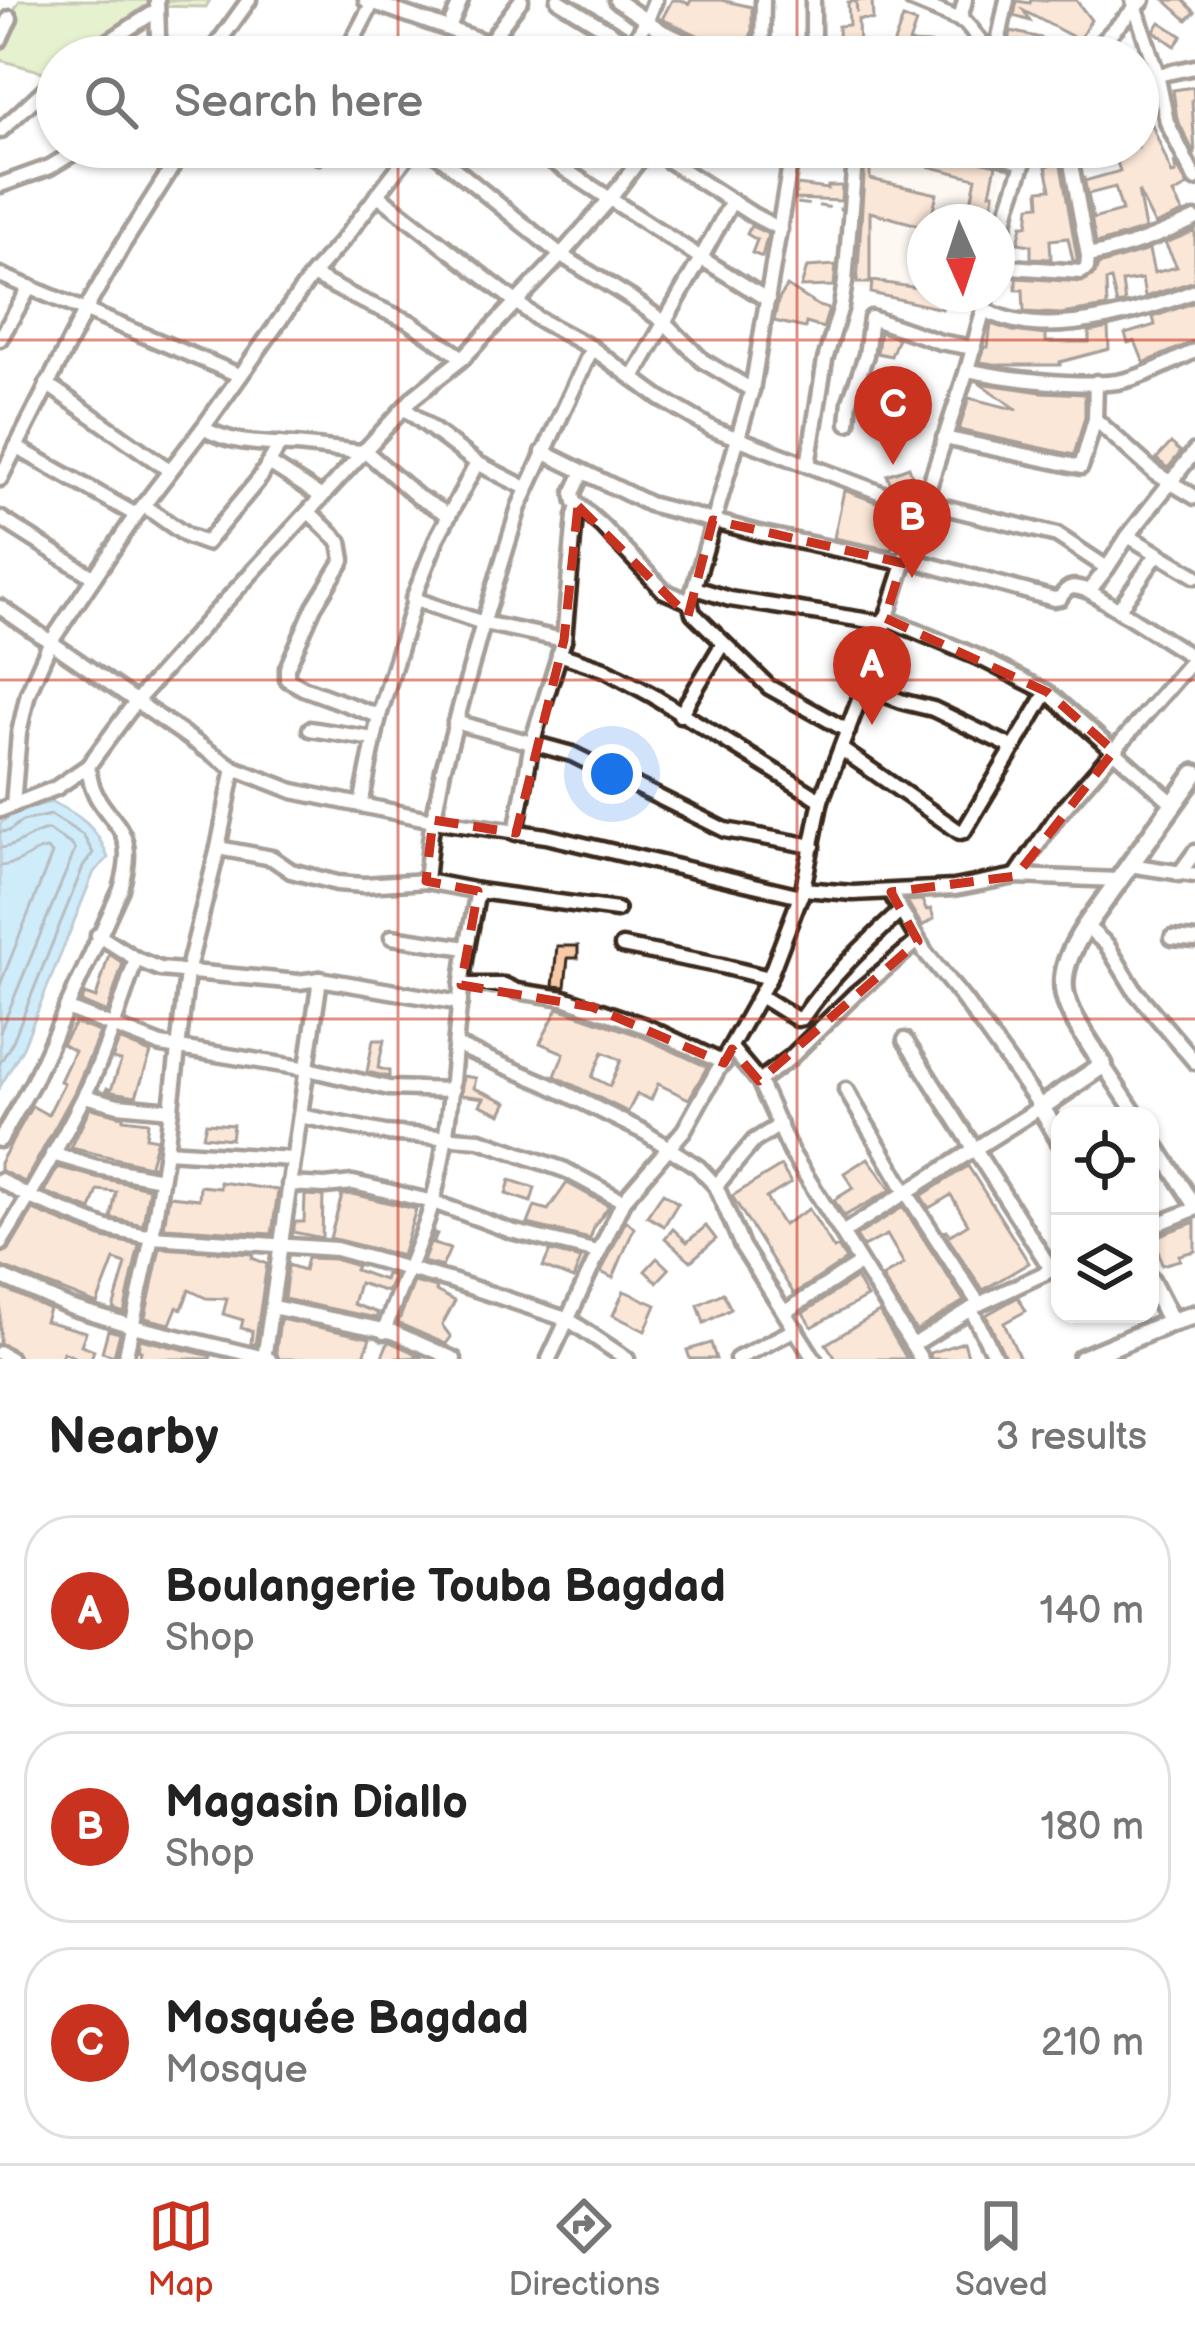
<!DOCTYPE html>
<html lang="en">
<head>
<meta charset="utf-8">
<style>
  :root { --surface:#fff; --page:#f6f6f6; --text:#222; --muted:#767676; --line:#e0e0e0; --accent:#c8321e }
  body { margin:0; font-family:"Balsamiq Sans",sans-serif; background:var(--page); color:var(--text) }
  .controls { position:absolute; right:36px; bottom:36px; display:grid; overflow:hidden; border-radius:24px; box-shadow:0 3px 9px #0004 }
  .controls button { width:108px; height:108px; display:grid; place-items:center; padding:0; border:0; border-bottom:3px solid var(--line); background:var(--surface); color:var(--text); font:60px sans-serif }
  .compass { position:absolute; left:907px; top:204px; width:108px; height:108px; border-radius:50%; background:var(--surface); box-shadow:0 3px 9px #0004; rotate:177deg }
  .you { position:absolute; left:612px; top:774px; width:42px; height:42px; margin:-30px; border:9px solid #fff; border-radius:50%; background:#1a73e8; box-shadow:0 0 0 18px #1a73e833 }
  .badge { display:grid; place-items:center; width:78px; height:78px; border-radius:50%; background:var(--accent); color:#fff; font-size:39px; font-weight:700 }
  .pin { position:absolute; translate:-50% -99px; filter:drop-shadow(0 3px 6px #0008) }
  .pin::after { content:''; position:absolute; top:63px; width:42px; height:36px; background:inherit; clip-path:polygon(0 0,100% 0,50% 100%) }
  .list { margin:0; padding:0; list-style:none }
  h2 { display:flex; justify-content:space-between; align-items:center; height:156px; margin:0; padding:0 48px; font-size:51px }
  h2 small { font-size:39px; font-weight:400; color:var(--muted) }
  .list li { display:grid; grid-template-columns:78px 1fr auto; gap:36px; align-items:center; box-sizing:border-box; height:192px; margin:0 24px 24px; padding:0 24px; border:3px solid var(--line); border-radius:48px }
  .list b { display:block; font-size:45px; white-space:nowrap }
  .list p { margin:0; font-size:39px; white-space:nowrap; color:var(--muted) }
  .list em { font-size:39px; font-style:normal; color:var(--muted) }
  .icon { flex:none; width:66px; height:66px; fill:none; stroke:currentColor; stroke-width:2; stroke-linecap:round; stroke-linejoin:round }
  .map { position:relative; flex:none; width:1195px; height:1359px; overflow:hidden }
  .search { position:absolute; background:var(--surface); box-shadow:0 3px 9px #0004; left:36px; right:36px; top:36px; height:132px; display:flex; align-items:center; gap:30px; box-sizing:border-box; padding:0 42px; border-radius:66px; color:var(--muted); font-size:45px }
  .sheet { height:804px; background:var(--surface) }
  nav { display:flex; justify-content:space-around; align-items:center; box-sizing:border-box; height:168px; border-top:3px solid var(--line); background:var(--surface); font-size:33px; color:var(--muted) }
  nav a { display:grid; justify-items:center; gap:6px }
  nav .on { color:var(--accent) }
  .map>svg:first-child { display:block }
</style>
</head>
<body>
<div class="map">
<svg width="1195" height="1359" viewBox="0 0 1195 1359">
  <rect width="100%" height="100%" fill="#fff"/>
  <filter id="ink" filterUnits="userSpaceOnUse"><feTurbulence type="fractalNoise" baseFrequency=".00833" numOctaves="2"/><feDisplacementMap in="SourceGraphic" scale="24" xChannelSelector="R" yChannelSelector="G"/><feConvolveMatrix kernelMatrix="1 2 1 2 8 2 1 2 1" color-interpolation-filters="sRGB"/></filter>
  <g filter="url(#ink)">
    <polygon fill="#fdefe4" points="860,147 935,147 1007,163 991,222 925,222 925,294 971,294 967,311 848,286"/>
    <polygon fill="#c8e096" stroke="#82855a" stroke-width="3" points="20,0 210,0 206,7 145,6 71,57 57,57 57,66 47,73 0,60 0,32"/>
    <path fill="#95d4f6" stroke="#7190a0" stroke-width="3" d="M52 802C80 815 98 828 108 858L94 872 23 1047 0 1087V824L14 811Z"/>
    <g fill="none" stroke-linecap="round" stroke-linejoin="round">
      <g stroke="#5f6e74" stroke-width="3">
        <polyline points="0,832 9,831 22,821 51,815 83,835 93,853 83,867 13,1041 0,1063"/>
        <path d="M0 848C19 847 29 833 48 830L72 845 75 850 0 1032"/>
        <path d="M0 866C22 865 31 850 47 849L52 854 0 985"/>
      </g>
    </g>
    <g fill="#f7c9a6" stroke="#3b2a1e" stroke-width="3" fill-rule="evenodd">
      <polygon points="672,0 681,0 689,4 691,0 721,0 752,7 752,32 742,57 730,56 724,47 662,19"/>
      <polygon points="856,0 872,0 873,20 858,19 859,52 839,55 838,26 849,25 848,2 856,1 857,13"/>
      <polygon points="1031,0 1076,0 1091,20 1079,40 1024,11 1030,21 1014,16 1017,1 1030,3"/>
      <polygon points="1165,0 1183,0 1195,12 1187,20"/>
      <polygon points="903,18 916,23 909,43 931,44 931,57 899,57 890,54"/>
      <polygon points="1160,22 1182,36 1175,46 1154,31"/>
      <polygon points="1011,31 1041,38 1053,57 1006,57"/>
      <polygon points="1193,87 1194,100 1192,100 1195,155 1177,119 1173,90"/>
      <path d="M1146 110 1172 174 1176 173 1174 161 1188 186 1173 194 1183 213 1155 225 1138 191 1145 229 1096 244 1084 177 1085 181 1120 171 1115 156 1122 154 1119 147H1138V113ZM1115 187 1122 211 1093 219 1088 194Z"/>
      <polygon points="673,147 725,147 726,152 687,160 674,152"/>
      <polygon points="888,147 923,147 996,165 990,193 994,193 990,222 967,222 976,178 886,156"/>
      <polygon points="1060,160 1077,257 1077,261 1073,261 1068,238 1050,240 1051,259 1031,258 1031,245 1018,243 1022,225 1028,225 1030,206 1040,205 1039,190 1051,189 1046,167"/>
      <polygon points="865,162 870,162 870,179 937,194 930,222 925,222 925,227 870,212 870,283 857,283"/>
      <polygon points="797,185 828,189 828,186 842,186 841,201 795,199"/>
      <polygon points="751,226 768,234 762,257 752,253 757,240 747,234"/>
      <polygon points="1195,231 1195,281 1145,297 1142,279 1122,282 1125,303 1117,305 1111,280 1106,281 1107,307 1061,314 1024,312 1023,290 1016,290 1016,278 1082,282 1095,274 1098,265 1149,250 1154,273 1177,267 1165,243"/>
      <polygon points="836,265 834,286 801,287 807,267"/>
      <polygon points="872,281 925,289 925,294 945,294 942,309 871,293"/>
      <polygon points="787,286 819,306 829,309 823,328 806,323 805,328 774,321 778,301"/>
      <polygon points="1195,302 1195,341 1144,363 1135,341 1128,343 1125,334 1155,325 1153,317"/>
      <polygon points="991,324 1013,331 1046,335 1046,342 1089,342 1089,332 1108,328 1109,349 1060,362 1060,365 1000,365 980,362 984,347 988,347"/>
      <polygon points="880,332 898,338 891,356 877,353"/>
      <polygon points="979,383 1041,392 1085,394 1085,417 1074,455 959,430 969,398 1018,410"/>
      <polygon points="1171,443 1181,452 1168,468 1156,459"/>
      <polygon points="909,467 916,487 908,490 891,485 887,475"/>
      <polygon points="844,490 890,507 886,514 904,521 892,550 834,538"/>
      <polygon points="922,900 926,910 931,909 934,919 922,926 907,901"/>
      <polygon points="557,946 578,946 578,958 568,958 565,987 553,986"/>
      <polygon points="109,954 123,963 107,1013 81,1002 85,994 96,998"/>
      <path d="M558 1008 638 1035 707 1067 689 1099 658 1084 651 1100 637 1094 628 1112 555 1076 564 1053 540 1043ZM603 1052 621 1060 610 1086 592 1077Z"/>
      <polygon points="75,1023 100,1032 74,1093 25,1182 0,1170 0,1163 32,1106 48,1115 64,1083 60,1081 74,1051 62,1044"/>
      <polygon points="119,1040 151,1053 136,1096 106,1091 107,1088 111,1090 121,1061 112,1059"/>
      <polygon points="373,1040 384,1040 378,1068 389,1071 389,1077 367,1072"/>
      <polygon points="463,1076 476,1078 474,1088 507,1102 501,1114 480,1105 484,1098 461,1095"/>
      <polygon points="90,1108 123,1116 123,1119 148,1122 146,1137 157,1139 150,1164 153,1167 71,1148"/>
      <polygon points="206,1123 233,1125 231,1139 203,1136"/>
      <polygon points="868,1158 891,1190 844,1216 834,1200 853,1188 844,1173"/>
      <polygon points="781,1166 791,1183 766,1198 783,1225 809,1209 834,1249 838,1247 846,1260 794,1294 732,1196"/>
      <polygon points="968,1166 1029,1263 983,1290 944,1232 947,1230 950,1235 968,1224 951,1195 929,1208 921,1196"/>
      <polygon points="58,1167 95,1177 149,1188 143,1225 111,1218 116,1192 98,1190 91,1210 44,1192"/>
      <polygon points="510,1180 535,1188 531,1202 506,1194"/>
      <polygon points="220,1182 278,1190 272,1234 164,1227 169,1196 199,1199 200,1186 220,1188"/>
      <polygon points="567,1183 609,1206 595,1225 590,1239 528,1224 535,1206 548,1210"/>
      <polygon points="663,1193 678,1203 664,1226 647,1216"/>
      <polygon points="352,1194 416,1209 402,1256 330,1238 342,1195"/>
      <polygon points="305,1195 323,1196 322,1238 293,1232 295,1222 304,1222"/>
      <polygon points="903,1207 964,1301 916,1331 882,1277 904,1264 887,1235 863,1247 856,1236"/>
      <polygon points="33,1210 103,1238 139,1245 124,1313 113,1309 126,1264 114,1260 97,1304 0,1266 0,1254 9,1250"/>
      <polygon points="626,1220 634,1228 613,1278 601,1272"/>
      <polygon points="1195,1222 1195,1251 1179,1255 1180,1260 1162,1265 1154,1237"/>
      <polygon points="706,1226 716,1239 691,1261 665,1238 673,1229 687,1242"/>
      <polygon points="434,1233 437,1234 433,1244 450,1249 442,1267 423,1262"/>
      <polygon points="160,1248 253,1254 252,1258 267,1264 255,1345 251,1344 252,1331 241,1328 243,1320 223,1314 227,1299 206,1298 189,1290 182,1309 177,1307 170,1324 145,1318"/>
      <polygon points="550,1251 581,1259 573,1279 543,1267"/>
      <polygon points="307,1258 334,1259 357,1266 355,1270 384,1280 386,1274 394,1276 387,1292 359,1283 353,1304 378,1313 376,1318 284,1299 288,1265 304,1270"/>
      <polygon points="657,1258 669,1269 657,1282 645,1271"/>
      <polygon points="856,1278 867,1297 812,1327 803,1313"/>
      <polygon points="414,1282 437,1288 436,1291 455,1301 442,1325 451,1337 446,1344 398,1323"/>
      <polygon points="0,1287 49,1309 45,1321 86,1332 81,1345 94,1350 91,1359 79,1359 63,1352 61,1359 20,1359 16,1351 0,1343"/>
      <polygon points="624,1291 656,1305 645,1331 613,1315"/>
      <polygon points="723,1293 731,1309 704,1323 698,1305"/>
      <polygon points="1018,1297 1026,1311 1004,1323 1020,1359 1006,1359 986,1315"/>
      <polygon points="879,1312 907,1359 836,1359 826,1344"/>
      <polygon points="280,1319 370,1338 363,1359 279,1359 276,1351"/>
      <polygon points="108,1330 120,1333 114,1356 102,1352"/>
      <polygon points="140,1339 211,1356 210,1359 139,1359 141,1351 138,1350"/>
      <polygon points="388,1342 390,1342 423,1357 381,1359"/>
      <polygon points="964,1342 969,1359 931,1359 930,1353"/>
      <polygon points="711,1343 716,1359 690,1359 687,1350"/>
    </g>
    <g fill="none" stroke-linecap="round" stroke-linejoin="round">
      <g stroke="#3b2a1e" stroke-width="21">
        <g id="street">
          <polyline points="157,0 158,38 168,57"/>
          <polyline points="366,0 488,43"/>
          <polyline points="558,0 630,44"/>
          <polyline points="616,0 663,32 720,57"/>
          <polyline points="912,0 965,22 994,57"/>
          <polyline points="1133,0 1157,74 1167,122 1195,179"/>
          <polyline points="960,19 965,0"/>
          <polyline points="449,28 461,0"/>
          <polyline points="495,35 528,57"/>
          <polyline points="0,40 10,18"/>
          <polyline points="84,57 156,11"/>
          <polyline points="208,57 249,0"/>
          <polyline points="344,57 373,2"/>
          <polyline points="478,57 521,0"/>
          <polyline points="624,57 647,20 655,0"/>
          <polyline points="762,57 763,0"/>
          <polyline points="813,57 813,0"/>
          <polyline points="995,57 1007,0"/>
          <polyline points="1087,57 1143,0"/>
          <polyline points="1138,79 1195,67"/>
          <polyline points="0,131 57,78"/>
          <polyline points="428,147 561,255 632,299 664,322 703,361 752,390"/>
          <polyline points="530,147 701,258 732,201"/>
          <polyline points="647,147 753,215 780,229"/>
          <polyline points="755,147 762,154 789,160"/>
          <polyline points="961,147 995,154 1022,163"/>
          <polyline points="318,156 326,147"/>
          <polyline points="0,185 50,167 83,147"/>
          <polyline points="378,195 538,319 592,348 660,398 713,429 897,499 924,502 1057,535 1107,568 1128,536 1195,451"/>
          <path d="M1088 256C1126 249 1160 235 1195 219"/>
          <polyline points="997,257 1009,206 1029,147"/>
          <polyline points="997,266 1081,272 1087,268 1088,256 1068,147"/>
          <polyline points="0,275 239,375"/>
          <polyline points="312,275 358,299 410,322 463,358"/>
          <path d="M984 310C995 315 1007 320 1020 322 1070 332 1148 310 1195 291"/>
          <polyline points="0,339 30,287"/>
          <path d="M967 370C1008 379 1075 387 1117 382 1143 378 1171 362 1195 351"/>
          <polyline points="633,378 701,258 768,300"/>
          <polyline points="47,384 169,470"/>
          <polyline points="404,408 477,463 526,488"/>
          <polyline points="1095,419 1155,473 1195,497"/>
          <polyline points="848,423 850,401 866,355 871,318 940,342 974,348"/>
          <path d="M203 428C233 445 262 443 295 445 318 447 340 450 362 452"/>
          <polyline points="944,438 1081,467 1095,419 1096,382"/>
          <polyline points="16,447 136,515"/>
          <polyline points="364,450 418,497 449,515"/>
          <polyline points="543,452 649,504 763,534 902,563"/>
          <polyline points="269,463 322,497"/>
          <polyline points="477,463 438,536 413,599 483,623 564,640"/>
          <polyline points="808,465 825,360 841,306 845,282 856,147"/>
          <polyline points="583,472 573,493 575,502 603,527 664,591 690,602 693,613 769,687 848,731"/>
          <polyline points="0,479 85,311 122,246 185,147"/>
          <polyline points="143,505 187,536 206,543 260,478 280,444"/>
          <polyline points="309,512 340,542 343,560 314,607 287,668 287,679 303,688 379,716"/>
          <polyline points="0,518 93,577"/>
          <polyline points="1128,536 1195,576"/>
          <path d="M904 558 1054 599 1060 598C1069 584 1074 586 1089 591"/>
          <polyline points="1107,568 1089,591 1194,658"/>
          <polyline points="695,588 730,599 883,623"/>
          <polyline points="690,602 752,390 793,147"/>
          <polyline points="0,607 205,749 234,768 293,791 433,820 546,836 801,896"/>
          <polyline points="1119,609 1158,553"/>
          <polyline points="885,618 980,658 1047,692 1174,804"/>
          <polyline points="559,654 604,669 652,695 821,800"/>
          <polyline points="864,687 904,702 933,709 1012,747"/>
          <polyline points="680,715 723,643"/>
          <polyline points="455,722 572,754 725,830 813,846"/>
          <polyline points="310,729 374,739"/>
          <polyline points="841,749 960,832 964,831 1047,692"/>
          <polyline points="13,805 19,733 28,693 50,643 136,515 203,428 312,275 343,240 414,147"/>
          <polyline points="361,805 379,716 414,601"/>
          <polyline points="0,810 56,788 88,766 137,700 213,615 414,397 463,358 561,255 610,199 649,147"/>
          <polyline points="516,833 532,742 564,640 575,516 578,506"/>
          <polyline points="218,848 272,858 291,871 337,883 364,885 426,881 478,891"/>
          <polyline points="1129,865 1195,875"/>
          <polyline points="1179,874 1195,852"/>
          <polyline points="1016,876 1058,815 1195,657"/>
          <polyline points="426,881 431,833 443,770 480,634 519,507 592,348"/>
          <polyline points="803,889 853,893 954,888 1016,876 1119,880"/>
          <polyline points="1086,926 1107,945 1135,991 1195,1062"/>
          <polyline points="98,935 136,959 160,969 298,982 320,979"/>
          <polyline points="1172,938 1195,940"/>
          <polyline points="622,946 722,966 769,978"/>
          <polyline points="467,948 478,891 617,910"/>
          <polyline points="461,985 504,985 517,991 564,998 645,1026 724,1063"/>
          <path d="M760 996 797 1019 802 1018C830 977 864 945 901 911"/>
          <polyline points="66,1008 161,1045 308,1069 389,1088 452,1090"/>
          <polyline points="905,1040 1051,1269"/>
          <polyline points="458,1046 547,1084 644,1132 698,1167 716,1186 742,1246 814,1359"/>
          <polyline points="732,1049 759,1081 790,1058 855,994 918,941"/>
          <polyline points="1103,1065 1137,1116"/>
          <polyline points="759,1081 791,1152 921,1359"/>
          <polyline points="846,1090 906,1192 979,1304"/>
          <polyline points="84,1096 118,1105 171,1110"/>
          <polyline points="300,1116 385,1133 480,1140 565,1170 623,1201"/>
          <polyline points="1150,1136 1195,1205"/>
          <path d="M0 1140 33 1082 121 889C144 814 94 827 88 766"/>
          <polyline points="166,1151 187,973 218,848 234,768"/>
          <polyline points="52,1154 97,1167 161,1179"/>
          <polyline points="0,1180 29,1197 107,1228 152,1237 336,1249 452,1281 569,1320 627,1359"/>
          <polyline points="289,1184 325,1186 353,1183 371,1187 433,1202 511,1231 598,1252"/>
          <polyline points="716,1186 754,1141 780,1125"/>
          <polyline points="1150,1227 1195,1209"/>
          <polyline points="842,1233 1041,1107 964,1000 925,952 890,892"/>
          <path d="M0 1244C30 1196 58 1148 83 1098 106 1054 120 1006 136 959"/>
          <polyline points="0,1276 70,1307 132,1326 269,1359"/>
          <polyline points="272,1307 393,1332 454,1359"/>
          <polyline points="971,1309 996,1359"/>
          <polyline points="785,1312 860,1263"/>
          <path d="M384 1332C398 1288 421 1246 433 1200 455 1117 452 1032 467 948L392 937"/>
          <polyline points="913,1345 979,1304 1060,1266"/>
          <polyline points="0,1353 10,1359"/>
          <polyline points="125,1359 152,1237 166,1151 292,1159"/>
          <polyline points="264,1359 320,979 460,1003"/>
          <polyline points="549,1359 623,1201 684,1130 769,978 803,889 821,800 864,687 967,370 988,294"/>
          <polyline points="737,1359 796,1329"/>
        </g>
      </g>
      <g stroke="#3b2a1e" stroke-width="26">
        <g id="secondary">
          <path d="M1060 1139 1041 1107 1103 1065C1068 1007 1044 990 1086 926L1195 774"/>
          <polyline points="1150,1281 1171,1322"/>
          <polyline points="1082,1359 1171,1322 1195,1315"/>
        </g>
      </g>
      <polyline stroke="#3b2a1e" stroke-width="3" stroke-dasharray="12 9" stroke-linecap="butt" points="797,203 841,209"/>
      <use href="#street" stroke="#fff" stroke-width="12"/>
      <use href="#secondary" stroke="#fff" stroke-width="16"/>
    </g>
  </g>
  <path d="M0 0H1195V1359H0ZM578 506 688 616 713 520 902 563 885 618 1047 692 1114 751 1016 876 891 892 918 941 759 1081 732 1049 724 1063 592 1007 461 985 478 891 426 881 433 820 516 833 564 640Z" fill="#fff" fill-opacity=".55" fill-rule="evenodd"/>
  <path fill="none" stroke="#c8321e" stroke-width="9" stroke-dasharray="24 15" stroke-linejoin="round" d="M578 506 688 616 713 520 902 563 885 618 1047 692 1114 751 1016 876 891 892 918 941 759 1081 732 1049 724 1063 592 1007 461 985 478 891 426 881 433 820 516 833 564 640Z"/>
  <path fill="none" stroke="#c8321e" stroke-width="3" stroke-opacity="0.55" d="M398 0V57M797 0V57M398 147V1359M797 147V1359M0 340H1195M0 680H1195M0 1019H1195"/>
</svg>
<div class="controls">
<button><svg class="icon" aria-label="locate" viewBox="0 0 24 24"><circle cx="12" cy="12" r="6"/><path d="M12 2v4M12 18v4M2 12h4M18 12h4"/></svg></button>
<button><svg class="icon" aria-label="layers" viewBox="0 0 24 24"><path d="M12 4l9 5-9 5-9-5zM3 14l9 5 9-5"/></svg></button>
</div>
<svg class="compass" viewBox="-18 -18 36 36"><path d="M0-13l5 13h-10z" fill="#e53935"/><path d="M0 13l5-13h-10z" fill="#767676"/></svg>
<div class="you"></div>
<div class="pin badge" style="left:872px;top:725px">A</div>
<div class="pin badge" style="left:912px;top:578px">B</div>
<div class="pin badge" style="left:893px;top:465px">C</div>
<div class="search"><svg class="icon" aria-label="search" viewBox="0 0 24 24"><circle cx="10" cy="10" r="6"/><path d="M15 15l6 6"/></svg>Search here</div>
</div>
<section class="sheet">
<h2>Nearby<small>3 results</small></h2>
<ul class="list">
<li><span class="badge">A</span><div><b>Boulangerie Touba Bagdad</b><p>Shop</p></div><em>140 m</em></li>
<li><span class="badge">B</span><div><b>Magasin Diallo</b><p>Shop</p></div><em>180 m</em></li>
<li><span class="badge">C</span><div><b>Mosquée Bagdad</b><p>Mosque</p></div><em>210 m</em></li>
</ul>
</section>
<nav>
<a class="on"><svg class="icon" aria-label="map" viewBox="0 0 24 24"><path d="M3 6l6-2 6 2 6-2v14l-6 2-6-2-6 2zM9 4v14M15 6v14"/></svg>Map</a>
<a><svg class="icon" aria-label="directions" viewBox="0 0 24 24"><path d="M12 3l9 9-9 9-9-9zM9 14v-3h6M13 9l2 2-2 2"/></svg>Directions</a>
<a><svg class="icon" aria-label="saved" viewBox="0 0 24 24"><path d="M7 4h10v16l-5-4-5 4z"/></svg>Saved</a>
</nav>
</body>
</html>
